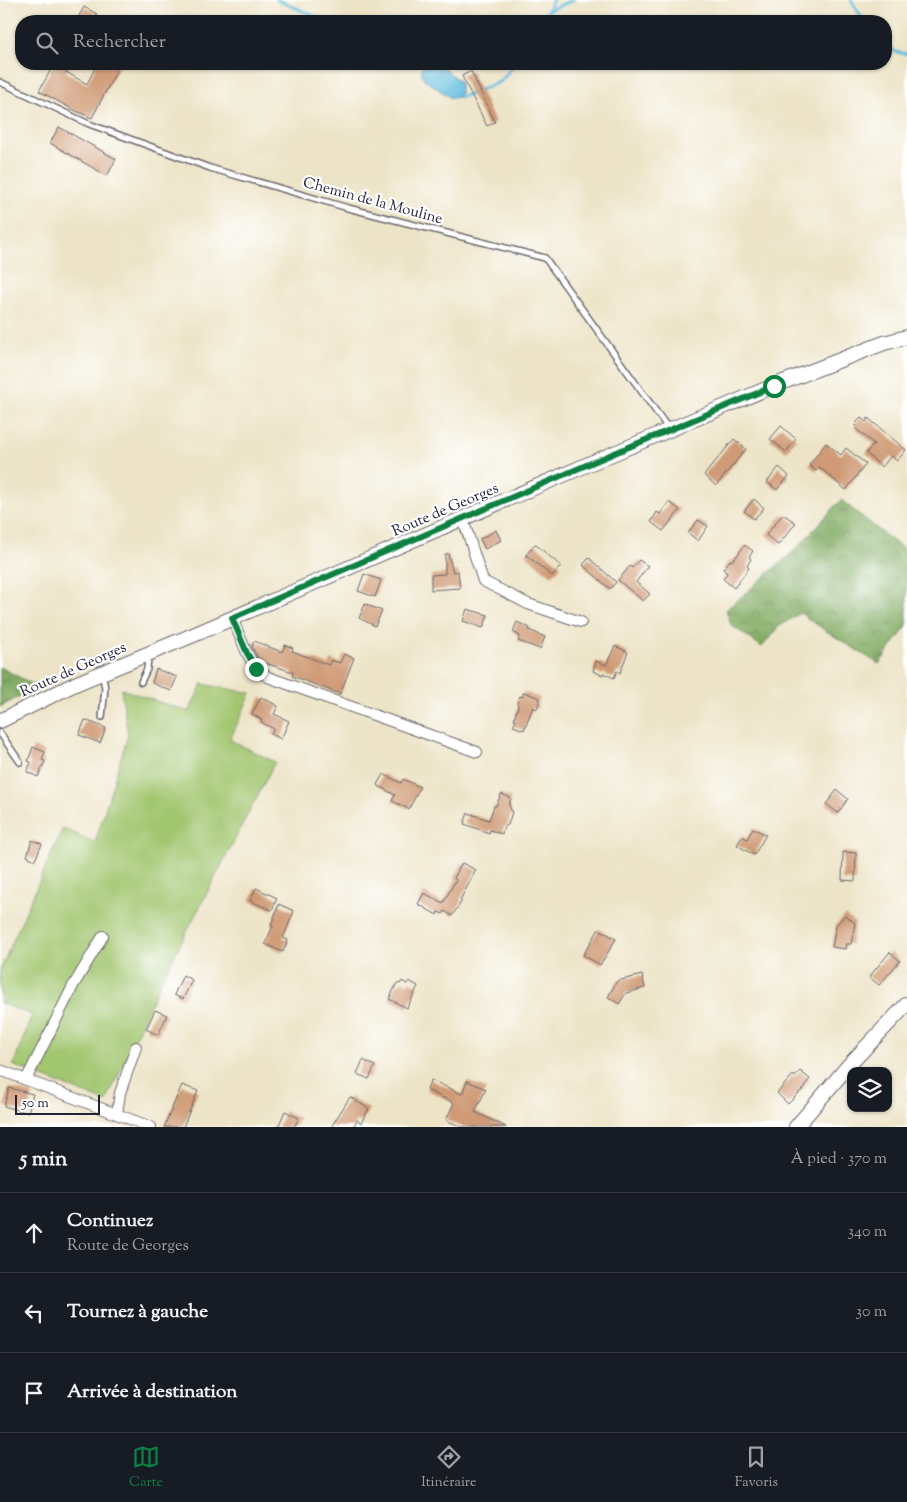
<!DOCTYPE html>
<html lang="fr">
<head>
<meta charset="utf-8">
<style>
  :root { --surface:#171b24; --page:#20242c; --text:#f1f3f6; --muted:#9ea1a6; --line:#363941; --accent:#0b8043 }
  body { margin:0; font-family:"Sorts Mill Goudy",serif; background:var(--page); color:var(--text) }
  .controls { position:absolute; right:15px; bottom:15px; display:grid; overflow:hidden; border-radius:10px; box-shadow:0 1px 4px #0004 }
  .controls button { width:45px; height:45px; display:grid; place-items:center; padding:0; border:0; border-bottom:1px solid var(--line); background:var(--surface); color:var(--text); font:25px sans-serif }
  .scale { position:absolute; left:15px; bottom:12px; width:85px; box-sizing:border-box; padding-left:5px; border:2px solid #22223b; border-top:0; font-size:14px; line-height:18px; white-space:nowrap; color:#22223b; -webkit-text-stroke:4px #fff; paint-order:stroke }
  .stop { position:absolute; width:15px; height:15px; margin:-11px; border:4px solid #0b8043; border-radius:50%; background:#fff }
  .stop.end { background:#0b8043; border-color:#fff; box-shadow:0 1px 5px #0008 }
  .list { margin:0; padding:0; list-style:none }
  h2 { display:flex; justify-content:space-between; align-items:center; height:65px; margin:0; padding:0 20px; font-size:21px }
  h2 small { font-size:16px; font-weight:400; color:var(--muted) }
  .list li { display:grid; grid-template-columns:32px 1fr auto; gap:15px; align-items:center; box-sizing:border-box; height:80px; padding:0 20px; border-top:1px solid var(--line) }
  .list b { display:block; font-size:19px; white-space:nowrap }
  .list p { margin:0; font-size:16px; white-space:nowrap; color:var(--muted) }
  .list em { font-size:16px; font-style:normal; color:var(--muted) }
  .icon { flex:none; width:28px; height:28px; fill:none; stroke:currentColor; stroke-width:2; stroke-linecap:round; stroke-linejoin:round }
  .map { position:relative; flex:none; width:907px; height:1127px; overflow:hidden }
  .search { position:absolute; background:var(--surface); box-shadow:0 1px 4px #0004; left:15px; right:15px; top:15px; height:55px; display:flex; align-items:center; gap:12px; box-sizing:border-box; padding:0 18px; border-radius:20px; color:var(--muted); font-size:19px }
  .sheet { height:305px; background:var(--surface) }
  nav { display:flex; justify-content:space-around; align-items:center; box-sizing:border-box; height:70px; border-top:1px solid var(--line); background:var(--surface); font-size:14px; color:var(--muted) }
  nav a { display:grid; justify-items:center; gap:2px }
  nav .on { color:var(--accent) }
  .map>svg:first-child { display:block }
</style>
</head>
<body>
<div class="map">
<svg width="907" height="1127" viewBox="0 0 907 1127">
  <defs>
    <pattern id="forest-crowns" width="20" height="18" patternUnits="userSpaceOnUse" patternTransform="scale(1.25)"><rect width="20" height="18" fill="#81ab62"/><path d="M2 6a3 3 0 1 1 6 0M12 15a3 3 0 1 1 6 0" fill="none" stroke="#698b52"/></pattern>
  </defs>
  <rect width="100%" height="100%" fill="#fff"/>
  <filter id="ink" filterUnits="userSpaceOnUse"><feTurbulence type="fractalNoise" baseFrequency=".02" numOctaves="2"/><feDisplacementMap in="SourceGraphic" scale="10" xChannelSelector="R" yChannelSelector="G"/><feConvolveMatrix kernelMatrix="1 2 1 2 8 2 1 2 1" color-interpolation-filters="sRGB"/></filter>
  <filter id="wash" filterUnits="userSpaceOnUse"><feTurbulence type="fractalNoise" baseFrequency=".0096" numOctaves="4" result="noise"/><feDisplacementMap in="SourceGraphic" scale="20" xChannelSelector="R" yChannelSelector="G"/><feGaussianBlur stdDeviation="1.12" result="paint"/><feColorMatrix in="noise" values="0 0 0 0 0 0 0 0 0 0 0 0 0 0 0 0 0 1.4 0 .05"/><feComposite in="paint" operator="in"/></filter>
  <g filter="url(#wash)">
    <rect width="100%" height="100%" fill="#ede4c7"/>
    <polygon fill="#a2c670" stroke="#627456" points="202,684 251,693 230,740 275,762 159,985 106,1102 13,1065 32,1015 0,1003 0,970 63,828 95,843 128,735 121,689 189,712"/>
    <g fill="url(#forest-crowns)" stroke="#52664e">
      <polygon points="841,500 907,552 907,626 879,664 826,631 800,613 778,627 762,647 731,625 726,610 795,550"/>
      <polygon points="0,667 38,687 0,707"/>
    </g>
    <polygon fill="#5fbbdd" stroke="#406e8c" points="423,64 439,64 460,82 460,97 451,98 424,79 421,71"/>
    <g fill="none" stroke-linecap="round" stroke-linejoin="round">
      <g stroke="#5fbbdd" stroke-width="3">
        <polyline points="277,0 327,21"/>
        <polyline points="851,0 864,21"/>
        <polyline points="548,10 553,0"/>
        <polyline points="541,21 547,11 573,0"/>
        <polyline points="886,45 896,52 907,54"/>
        <polyline points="480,90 501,81 515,64"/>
        <polyline points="458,95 460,97 471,94"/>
      </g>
    </g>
    <g id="blocks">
      <g fill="#cf9a75">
        <polygon points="84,7 97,14 93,21 76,21"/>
        <polygon points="54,64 70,64 66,72 87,84 97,64 120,64 92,118 74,110 39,91"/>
        <polygon points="471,71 495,122 487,126 462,76"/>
        <polygon points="59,127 116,159 107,176 50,143"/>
        <polygon points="861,418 866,422 868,418 906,450 897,461 891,456 882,467 866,453 874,444 855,428 857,426 855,424"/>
        <polygon points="781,426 796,439 786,452 770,439"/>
        <polygon points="734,439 746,449 716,486 704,475"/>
        <polygon points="826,443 841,455 846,448 866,464 846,490 819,467 816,471 809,465"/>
        <polygon points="779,467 789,476 777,490 767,482"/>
        <polygon points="754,499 764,508 754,519 744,511"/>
        <polygon points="669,502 680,510 663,531 651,522 657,512 660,514"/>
        <polygon points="783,514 796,523 778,545 766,535"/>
        <polygon points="698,520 708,526 698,541 688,533"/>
        <polygon points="496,530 501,540 485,549 480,539"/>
        <polygon points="535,544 561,566 552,576 526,555"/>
        <polygon points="745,545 753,551 749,557 751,559 747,566 749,568 734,588 723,579 727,573 723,569 730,560 732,561 735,557 736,557"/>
        <polygon points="445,554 448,554 453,572 458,571 460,588 431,590 431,575 445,574"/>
        <polygon points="589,558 616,582 610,589 583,565"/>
        <polygon points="639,560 648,566 636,582 650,594 643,601 618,580 630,566 632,568"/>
        <polygon points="364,574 381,580 375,597 358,591"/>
        <polygon points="365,604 382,611 375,626 359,618"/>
        <polygon points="467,609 488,615 483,628 463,621"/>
        <polygon points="517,622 530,628 529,630 545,637 540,649 518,641 520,636 513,632"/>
        <polygon points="254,641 282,652 285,645 293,648 292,651 329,665 331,660 340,663 344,654 354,658 340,694 292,676 293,672 262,662 261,659 258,658 252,647"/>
        <polygon points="615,646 628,652 620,673 617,671 614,678 603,673 602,675 593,671 596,661 606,665"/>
        <polygon points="156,669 177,677 171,691 152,683"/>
        <polygon points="524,692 540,698 537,709 533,707 524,730 513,726 516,719 514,719 518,706 517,702 520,696 522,697"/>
        <polygon points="261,697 278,706 274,714 289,721 281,739 271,734 274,729 261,722 262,720 252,714"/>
        <polygon points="85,720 106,728 100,743 79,735"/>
        <polygon points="33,747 45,752 42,760 45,761 38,777 27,772 31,762 28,761"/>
        <polygon points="383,774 401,783 403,779 420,787 409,809 392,801 395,795 377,785"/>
        <polygon points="837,790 848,799 838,813 826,804"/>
        <polygon points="501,794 511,798 509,805 512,812 508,825 504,827 502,834 490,830 489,833 464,824 468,813 489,820 494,806 496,806"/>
        <polygon points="753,828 766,835 754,855 737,845 742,836 747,839"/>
        <polygon points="32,840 42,844 35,860 27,856"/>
        <polygon points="843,852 856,853 855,881 842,880"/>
        <polygon points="462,863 476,870 460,900 462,901 452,916 445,911 443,914 438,912 437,915 418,904 424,893 443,903 456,880 454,878"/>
        <polygon points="256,888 277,898 272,910 250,901"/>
        <polygon points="279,904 294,911 283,938 288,940 283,952 265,944 273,926 271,925"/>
        <polygon points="845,915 855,923 851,944 846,944 845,949 832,947 836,925"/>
        <polygon points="599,929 616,939 600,965 583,955"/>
        <polygon points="890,952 900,961 879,985 869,977"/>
        <polygon points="183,975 192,980 183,999 174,995"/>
        <polygon points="642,975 645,988 626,993 619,1004 608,997 617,981"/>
        <polygon points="402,981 407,984 409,981 418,986 407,1008 389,999 397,983 400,984"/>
        <polygon points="155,1010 167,1015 158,1035 146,1029"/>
        <polygon points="363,1060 375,1066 369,1079 357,1074"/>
        <polygon points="800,1071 810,1079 805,1085 806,1086 788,1104 777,1093 793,1075 795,1077"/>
        <polygon points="431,1080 462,1094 467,1081 486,1089 475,1112 506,1127 462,1127 446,1120 454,1103 427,1090"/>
        <polygon points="182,1085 198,1091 183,1127 164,1127"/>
        <polygon points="9,1088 33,1094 28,1113 4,1106"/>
        <polygon points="350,1097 369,1109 361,1123 357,1120 353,1127 331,1127"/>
        <polygon points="285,1111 299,1118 294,1127 278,1127"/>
      </g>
    </g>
  </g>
  <g filter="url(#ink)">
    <use href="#blocks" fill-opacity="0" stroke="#69666c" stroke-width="1"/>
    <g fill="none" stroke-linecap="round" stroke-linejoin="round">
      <g stroke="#69666c" stroke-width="8">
        <g id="lane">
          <polyline points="0,82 89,124 210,168 348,208 545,258 668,428"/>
          <polyline points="102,673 105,688 102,717"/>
          <polyline points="141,682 147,669 148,657"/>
          <polyline points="0,733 20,762"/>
        </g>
      </g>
      <g stroke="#69666c" stroke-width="12">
        <g id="street">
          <polyline points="463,519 483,581 528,604 581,622"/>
          <polyline points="232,618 247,653 256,669 268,677 477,752"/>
          <polyline points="0,1070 151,1127"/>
          <polyline points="26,1080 73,986 103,936"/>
          <polyline points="117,1114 120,1093 136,1047"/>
        </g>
      </g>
      <g stroke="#69666c" stroke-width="16">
        <g id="secondary">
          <polyline points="0,721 75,684 191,636 598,460 773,386 884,343 907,337"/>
          <polyline points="796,1127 849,1065 907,1004"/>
        </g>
      </g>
      <use href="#lane" stroke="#fff" stroke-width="5"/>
      <use href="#street" stroke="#fff" stroke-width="10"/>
      <use href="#secondary" stroke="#fff" stroke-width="14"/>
    </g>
  </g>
  <g fill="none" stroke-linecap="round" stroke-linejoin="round" filter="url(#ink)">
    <polyline stroke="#0b8043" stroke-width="6" points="256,669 247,653 232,618 598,460 774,386"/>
  </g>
  <g text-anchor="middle" stroke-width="4.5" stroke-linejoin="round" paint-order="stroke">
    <g font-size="15" fill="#22223b" stroke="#fff">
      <text transform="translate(373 200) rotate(15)" y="5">Chemin de la Mouline</text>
      <text transform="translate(445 509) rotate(-23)" y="5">Route de Georges</text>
      <text transform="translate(73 669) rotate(-24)" y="5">Route de Georges</text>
    </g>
  </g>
</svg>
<div class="controls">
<button><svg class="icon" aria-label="layers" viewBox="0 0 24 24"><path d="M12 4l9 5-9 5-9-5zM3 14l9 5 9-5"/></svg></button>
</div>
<div class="scale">50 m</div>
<div class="stop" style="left:774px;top:386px"></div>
<div class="stop end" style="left:256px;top:669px"></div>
<div class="search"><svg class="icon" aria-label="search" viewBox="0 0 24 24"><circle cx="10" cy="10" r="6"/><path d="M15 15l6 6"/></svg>Rechercher</div>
</div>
<section class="sheet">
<h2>5 min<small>À pied · 370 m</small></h2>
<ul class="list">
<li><svg class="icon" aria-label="ahead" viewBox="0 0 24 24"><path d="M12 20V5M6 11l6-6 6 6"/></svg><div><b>Continuez</b><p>Route de Georges</p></div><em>340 m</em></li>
<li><svg class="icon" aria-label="left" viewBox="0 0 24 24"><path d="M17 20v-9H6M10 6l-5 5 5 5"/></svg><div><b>Tournez à gauche</b></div><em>30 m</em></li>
<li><svg class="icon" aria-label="arrive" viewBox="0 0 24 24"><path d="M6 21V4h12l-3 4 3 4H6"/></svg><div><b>Arrivée à destination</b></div></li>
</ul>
</section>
<nav>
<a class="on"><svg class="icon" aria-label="map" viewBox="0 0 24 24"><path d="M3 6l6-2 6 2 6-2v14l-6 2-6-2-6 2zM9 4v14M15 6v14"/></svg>Carte</a>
<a><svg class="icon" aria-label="directions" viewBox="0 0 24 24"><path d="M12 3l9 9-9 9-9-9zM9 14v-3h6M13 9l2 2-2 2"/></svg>Itinéraire</a>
<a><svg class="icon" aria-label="saved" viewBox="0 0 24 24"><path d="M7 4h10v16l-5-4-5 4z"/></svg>Favoris</a>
</nav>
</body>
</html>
